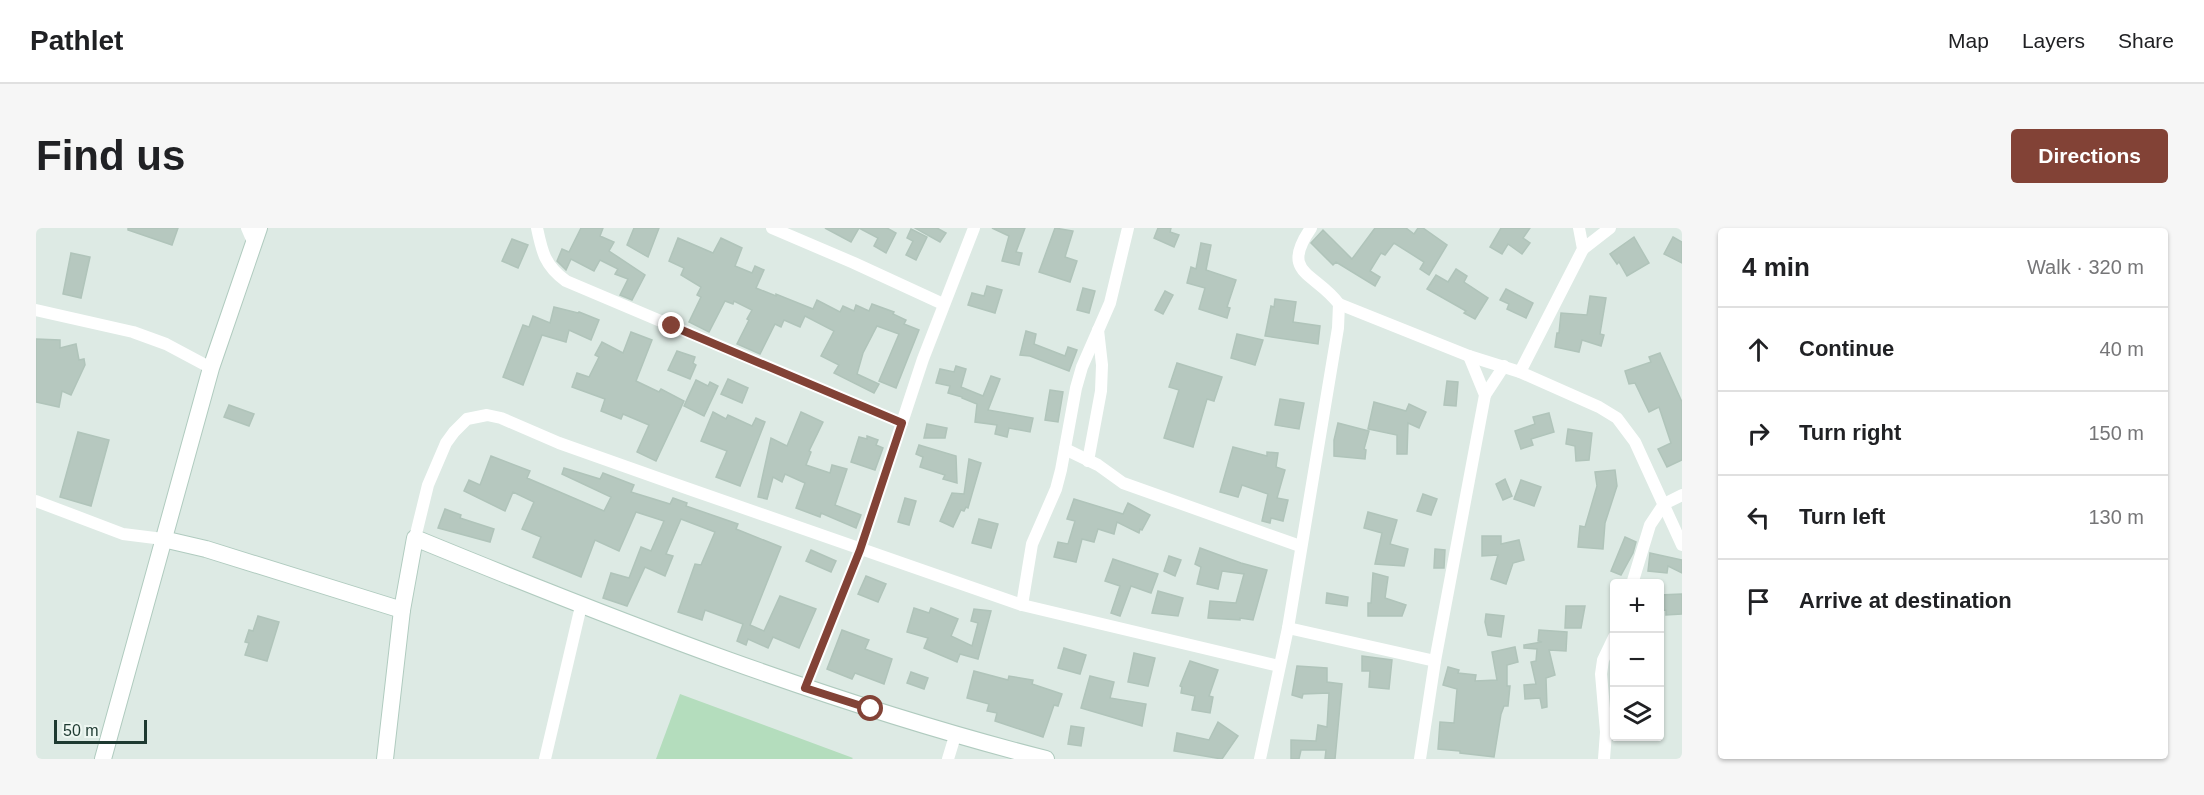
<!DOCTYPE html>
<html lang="en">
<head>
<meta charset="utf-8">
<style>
  :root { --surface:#fff; --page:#f6f6f6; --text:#202124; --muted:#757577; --line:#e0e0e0; --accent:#824236 }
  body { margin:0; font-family:Helvetica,sans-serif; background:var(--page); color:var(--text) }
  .controls { position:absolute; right:18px; bottom:18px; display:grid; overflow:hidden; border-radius:6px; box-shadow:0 2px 4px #0004 }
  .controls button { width:54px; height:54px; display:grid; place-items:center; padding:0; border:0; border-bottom:2px solid var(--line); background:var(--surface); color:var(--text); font:30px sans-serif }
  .scale { position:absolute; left:18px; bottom:15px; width:93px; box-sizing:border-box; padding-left:6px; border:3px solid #1e3a31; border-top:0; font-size:16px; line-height:21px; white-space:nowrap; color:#1e3a31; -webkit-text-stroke:4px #eef7f2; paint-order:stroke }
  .stop { position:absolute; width:18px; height:18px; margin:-14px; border:4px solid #824236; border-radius:50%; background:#fff }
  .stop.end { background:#824236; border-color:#fff; box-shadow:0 2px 6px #0008 }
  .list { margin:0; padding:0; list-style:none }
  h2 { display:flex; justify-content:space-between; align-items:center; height:78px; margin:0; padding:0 24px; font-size:26px }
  h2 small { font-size:20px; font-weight:400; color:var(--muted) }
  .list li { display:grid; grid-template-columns:39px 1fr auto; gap:18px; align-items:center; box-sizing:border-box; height:84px; padding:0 24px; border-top:2px solid var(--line) }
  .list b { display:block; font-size:22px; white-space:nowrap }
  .list em { font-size:20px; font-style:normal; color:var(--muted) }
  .icon { flex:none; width:33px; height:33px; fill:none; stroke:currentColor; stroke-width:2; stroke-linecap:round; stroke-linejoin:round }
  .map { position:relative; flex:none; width:1646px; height:531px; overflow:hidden; border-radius:6px }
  header { display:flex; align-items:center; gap:36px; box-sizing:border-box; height:84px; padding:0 30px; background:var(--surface); border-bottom:2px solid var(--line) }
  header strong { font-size:28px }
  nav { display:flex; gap:33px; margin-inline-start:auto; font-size:21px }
  .intro { display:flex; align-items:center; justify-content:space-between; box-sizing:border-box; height:144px; padding:0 36px }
  h1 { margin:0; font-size:42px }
  .button { padding:15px 27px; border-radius:6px; background:var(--accent); color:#fff; font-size:21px; font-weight:700 }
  main { display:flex; gap:36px; padding:0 36px }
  aside { flex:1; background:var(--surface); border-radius:6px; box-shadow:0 2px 4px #0004 }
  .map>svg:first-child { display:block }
</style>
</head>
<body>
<header>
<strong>Pathlet</strong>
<nav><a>Map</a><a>Layers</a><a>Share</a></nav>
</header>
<div class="intro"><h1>Find us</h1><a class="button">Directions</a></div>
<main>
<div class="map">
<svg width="1646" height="531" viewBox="0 0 1646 531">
  <rect width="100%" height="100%" fill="#ddeae4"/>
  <polygon fill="#b4ddbd" points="644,466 817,530 816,531 620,531"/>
  <g fill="#b6c8bf" stroke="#b0c4ba" stroke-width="1.5">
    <polygon points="92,0 142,0 136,17 92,2"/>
    <polygon points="545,0 567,0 564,8 578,14 573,23 609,47 596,72 584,67 592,51 579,46 582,41 564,32 558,43 535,31 530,42 521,33 526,21 533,24"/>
    <polygon points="598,0 623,0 612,29 591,17"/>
    <polygon points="789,0 823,0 815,14"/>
    <polygon points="823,0 851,0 860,5 850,25 838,18 842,10"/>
    <polygon points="879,0 901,0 910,5 904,14"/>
    <polygon points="956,0 989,0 980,24 986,25 983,37 966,33 973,8"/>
    <polygon points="1019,0 1037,3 1029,29 1041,33 1034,54 1003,44"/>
    <polygon points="1122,0 1135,0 1134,4 1143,7 1138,19 1118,10"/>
    <polygon points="1339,0 1370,0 1378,6 1382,0 1387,0 1411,17 1393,47 1384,41 1388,34 1358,15 1349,27 1345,25 1334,43 1344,49 1339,58 1300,34 1297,37 1275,15 1287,2 1316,31"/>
    <polygon points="1465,0 1494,0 1487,10 1494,15 1486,26 1472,16 1466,26 1454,19"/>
    <polygon points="875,1 891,9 880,32 870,27 877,13 871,10"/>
    <polygon points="1598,9 1613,35 1591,48 1583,34 1581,36 1574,26"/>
    <polygon points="1637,9 1646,14 1646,35 1628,26"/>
    <polygon points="642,10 677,25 685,10 706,20 699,38 716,45 719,38 728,42 720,60 740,68 740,66 777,81 781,72 804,84 807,78 818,83 820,77 833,83 836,76 858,84 857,86 870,92 868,96 883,102 860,160 843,153 863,106 841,98 827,125 821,146 843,156 838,165 798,145 803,137 785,128 798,103 769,88 764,99 748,92 745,99 739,96 724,126 701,116 713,92 711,91 716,82 698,73 697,76 689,73 673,104 653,94 665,69 661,67 665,59 645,47 648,40 633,33"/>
    <polygon points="476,11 492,17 482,40 466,33"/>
    <polygon points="1165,15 1175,17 1170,42 1200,52 1191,79 1194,80 1191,90 1163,81 1169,60 1151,55 1155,39 1160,41"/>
    <polygon points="35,25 54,29 45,70 27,66"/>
    <polygon points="1420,41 1431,48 1428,54 1452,70 1439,91 1428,85 1430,83 1391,61 1400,47 1412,54"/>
    <polygon points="951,58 966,62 959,85 932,77 936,65 948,68"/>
    <polygon points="1047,60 1059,63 1053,85 1041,82"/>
    <polygon points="1470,61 1497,75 1490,90 1471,81 1473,76 1464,72"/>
    <polygon points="1129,63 1137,67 1127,86 1119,82"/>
    <polygon points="1554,68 1570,70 1564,106 1568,107 1565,118 1546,112 1543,124 1519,119 1521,105 1523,105 1525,85 1551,87"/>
    <polygon points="1239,71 1260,74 1257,94 1284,98 1282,116 1229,108 1235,78 1238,79"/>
    <polygon points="518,79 542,85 543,84 563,92 555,112 533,102 530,114 506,107 487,157 467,149 487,97 493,99 497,88 514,95"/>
    <polygon points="990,103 1000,106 998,116 1029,128 1032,119 1041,122 1033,143 994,128 984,127"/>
    <polygon points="595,104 616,112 600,153 623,164 625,161 648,173 620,233 601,224 613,197 587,186 585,191 565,183 569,171 536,159 541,145 553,149 563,129 559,127 566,114 587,125"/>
    <polygon points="1201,106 1227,112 1219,137 1195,130"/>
    <polygon points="0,111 24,112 24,120 40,116 43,132 48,131 49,137 35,167 26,163 23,179 0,174"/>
    <polygon points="641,123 659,129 657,135 660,137 654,151 632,142"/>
    <polygon points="1624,125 1646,174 1646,232 1631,239 1622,221 1635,215 1623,179 1613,184 1599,155 1593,156 1589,143 1615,134 1613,129"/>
    <polygon points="1141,135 1186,149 1178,173 1171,171 1157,219 1128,210 1143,162 1133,159"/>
    <polygon points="920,138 930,141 925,159 947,168 955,148 964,151 952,182 997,190 994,204 973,200 971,209 959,206 961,197 939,194 941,176 926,170 926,169 912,165 914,158 900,155 904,141 918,144"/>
    <polygon points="692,151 712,160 706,175 685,166"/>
    <polygon points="660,152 672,158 674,154 682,158 668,188 648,178"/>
    <polygon points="1411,153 1422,154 1420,178 1408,177"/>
    <polygon points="1014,162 1027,164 1022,194 1009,192"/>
    <polygon points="1244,171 1268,175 1263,201 1239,197"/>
    <polygon points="1338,174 1370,183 1373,176 1390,184 1383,200 1372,195 1371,226 1361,226 1361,207 1332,201"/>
    <polygon points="193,177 218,186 213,198 188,189"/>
    <polygon points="677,184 690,191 692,187 716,198 720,190 729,194 704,258 680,249 691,223 665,213"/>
    <polygon points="765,184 787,194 773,223 775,224 770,237 794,245 796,237 811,241 799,277 825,287 820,300 785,285 784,289 760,280 769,255 749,246 746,254 737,249 731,271 722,269 735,210 751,218"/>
    <polygon points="1513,185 1518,204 1495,211 1497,217 1485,221 1479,203 1499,196 1497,189"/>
    <polygon points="1302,195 1333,203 1328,221 1330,222 1329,231 1298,228 1298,212"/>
    <polygon points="891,196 911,200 909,210 888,210"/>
    <polygon points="1532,201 1556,205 1553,232 1540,233 1539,218 1530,216"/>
    <polygon points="42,204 73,212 55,278 24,269"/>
    <polygon points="831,208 842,212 840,217 847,220 839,242 815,234 823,209 831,211"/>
    <polygon points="883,217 920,228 921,255 907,251 909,247 884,239 887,229 880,226"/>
    <polygon points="1197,219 1231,228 1231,224 1242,225 1240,239 1249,242 1241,270 1252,272 1247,293 1235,290 1234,295 1226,293 1232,266 1206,257 1202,269 1184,264"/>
    <polygon points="455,228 494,243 491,250 568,283 575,269 526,246 528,240 564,251 567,245 598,257 595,264 634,276 637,270 651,275 650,278 702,296 700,301 745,319 714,397 728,403 744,368 780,381 763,420 737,409 732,420 712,411 710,417 701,413 707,396 669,382 666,392 642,384 659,336 665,337 679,304 645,291 630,326 637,328 629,348 609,339 591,378 567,370 575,345 593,350 605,319 615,323 628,293 600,284 583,323 559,312 545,349 497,329 505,309 486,301 498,274 477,264 469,283 428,263 433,252 444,257"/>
    <polygon points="933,231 945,235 932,280 930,279 928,283 925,282 917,299 904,293 916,265 928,266"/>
    <polygon points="1579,242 1581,258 1569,295 1567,321 1542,319 1544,298 1549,299 1561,258 1559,244"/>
    <polygon points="1469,251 1476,268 1467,272 1460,256"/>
    <polygon points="1485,252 1505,259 1498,278 1478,271"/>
    <polygon points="1387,266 1401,271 1395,287 1381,283"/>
    <polygon points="869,270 880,273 873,297 862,294"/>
    <polygon points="1038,271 1087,286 1092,275 1114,287 1106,302 1104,301 1103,305 1081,294 1078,306 1062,301 1058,314 1046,311 1040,334 1018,329 1022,314 1032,316 1039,293 1031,291"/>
    <polygon points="409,281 425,287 424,290 458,301 454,314 402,300"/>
    <polygon points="1332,284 1361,292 1354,316 1372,321 1368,338 1339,336 1346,305 1328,300"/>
    <polygon points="943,291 962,296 955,320 936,315"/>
    <polygon points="1446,308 1465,308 1465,316 1483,312 1488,332 1477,335 1470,356 1455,351 1462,327 1446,328"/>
    <polygon points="1589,309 1600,314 1597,325 1585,347 1575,343"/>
    <polygon points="1164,320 1205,335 1231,342 1217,392 1204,390 1204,392 1172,390 1174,373 1200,375 1208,346 1186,343 1182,361 1161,356 1165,339 1159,336"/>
    <polygon points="1399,321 1409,322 1408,340 1398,340"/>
    <polygon points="775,322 800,333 795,344 770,333"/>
    <polygon points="1614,325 1646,332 1646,345 1632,338 1631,345 1612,343"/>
    <polygon points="1133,328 1145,332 1139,348 1128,343"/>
    <polygon points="1077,331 1122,346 1115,365 1095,358 1084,388 1075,385 1084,358 1069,353"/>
    <polygon points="1337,345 1352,349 1349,370 1370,377 1366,388 1332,388 1332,375 1335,375"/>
    <polygon points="830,348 850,356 842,374 822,366"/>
    <polygon points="1122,363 1147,370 1142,388 1116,385"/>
    <polygon points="1291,365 1312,369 1311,378 1290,375"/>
    <polygon points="1646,366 1646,386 1630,387 1630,382 1623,383 1623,367"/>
    <polygon points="1530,378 1549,378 1545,400 1529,400"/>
    <polygon points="878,380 893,385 895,380 922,391 915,408 936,418 942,395 935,393 938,381 955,383 942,431 924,426 921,434 888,420 892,410 871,404"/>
    <polygon points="1450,386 1468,388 1465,409 1452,407 1449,394"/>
    <polygon points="222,388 243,394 231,433 209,427 213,415 209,414 213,402 217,403"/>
    <polygon points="806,402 833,412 829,421 856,431 848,456 819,445 816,451 791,441"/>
    <polygon points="1503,402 1531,404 1530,423 1513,422 1519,447 1510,450 1511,479 1506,480 1504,470 1489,471 1488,457 1500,456 1495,434 1500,433 1501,421 1488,420 1488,417 1506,414 1502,413"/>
    <polygon points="1479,419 1482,434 1471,437 1471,458 1474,458 1472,478 1468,478 1465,486 1458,529 1424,525 1424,523 1402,521 1404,494 1418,495 1421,461 1407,457 1412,439 1423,442 1422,445 1440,447 1439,453 1461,452 1456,424"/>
    <polygon points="1028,420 1050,427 1044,446 1022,440"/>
    <polygon points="1098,425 1119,430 1112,458 1092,454"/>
    <polygon points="1326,428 1356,432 1353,461 1333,459 1334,443 1326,443"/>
    <polygon points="1154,433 1182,442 1173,468 1177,469 1174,485 1156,482 1159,468 1145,465 1146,459 1144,458"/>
    <polygon points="1261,438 1291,440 1291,454 1306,456 1299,531 1289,531 1290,522 1265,522 1263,531 1255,531 1255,512 1280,513 1282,497 1291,499 1293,465 1267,466 1266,470 1256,467"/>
    <polygon points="938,443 972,452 973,448 997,452 996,456 1026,466 1022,478 1018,477 1007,509 959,493 961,485 951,483 953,476 931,470"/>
    <polygon points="875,444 892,450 888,461 871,455"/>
    <polygon points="1054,448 1078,454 1074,470 1110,476 1106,498 1045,480"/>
    <polygon points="1182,494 1202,508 1186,531 1138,523 1141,505 1173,512"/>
    <polygon points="1035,498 1048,500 1045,518 1032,516"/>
  </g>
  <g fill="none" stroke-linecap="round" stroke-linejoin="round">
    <g stroke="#b0cbbf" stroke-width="18">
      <g id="secondary">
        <polyline points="127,311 170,321 366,382"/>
        <polyline points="67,531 175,140 223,0"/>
        <path d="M349 531 366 382 379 310C586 395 794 476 1010 531"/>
      </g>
    </g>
    <g stroke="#fff" stroke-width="12">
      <polyline points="211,0 217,14"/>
      <path d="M501 0C506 24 509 38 530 53L866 195"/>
      <polyline points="736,0 818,35 907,76"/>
      <polyline points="1547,21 1574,0"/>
      <polyline points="1303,76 1433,128 1484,144 1563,179 1581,190 1599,214 1646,317"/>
      <polyline points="0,82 97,104 130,116 175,140"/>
      <polyline points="1484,144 1547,21 1543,0"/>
      <polyline points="1449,167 1468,138"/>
      <polyline points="1029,221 1062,237 1087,255 1264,318"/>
      <polyline points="1052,233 1065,163 1066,137 1062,102"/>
      <polyline points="0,273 87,306 127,311"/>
      <polyline points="379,310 392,257 410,215 418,204 431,191 451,187 465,190 523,215 633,254 986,377 1243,438"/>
      <polyline points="1596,356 1614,297 1628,276 1646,267"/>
      <polyline points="986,377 996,316 1020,261 1025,242 1040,160 1046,139 1074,75 1092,0"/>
      <polyline points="1252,400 1399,433"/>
      <polyline points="769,460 824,322 887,131 938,0"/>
      <polyline points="509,531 545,378"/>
      <polyline points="912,531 919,508"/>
      <path d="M1224 531 1252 400 1302 100 1303 76C1279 44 1243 46 1275 0"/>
      <polyline points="1384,531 1399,433 1449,167 1433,128"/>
      <polyline points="1568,531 1570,504 1565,446 1567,432 1578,409"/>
    </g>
    <use href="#secondary" stroke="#fff" stroke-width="16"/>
  </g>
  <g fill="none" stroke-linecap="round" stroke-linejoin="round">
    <polyline stroke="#824236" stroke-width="8" points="636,98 866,195 824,322 769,460 835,481"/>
  </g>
</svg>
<div class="controls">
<button>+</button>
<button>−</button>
<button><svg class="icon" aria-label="layers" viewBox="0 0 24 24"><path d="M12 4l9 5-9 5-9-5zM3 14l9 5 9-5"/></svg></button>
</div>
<div class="scale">50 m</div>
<div class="stop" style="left:835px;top:481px"></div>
<div class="stop end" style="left:636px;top:98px"></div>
</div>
<aside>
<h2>4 min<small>Walk · 320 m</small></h2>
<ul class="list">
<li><svg class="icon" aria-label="ahead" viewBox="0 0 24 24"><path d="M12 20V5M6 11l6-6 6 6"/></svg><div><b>Continue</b></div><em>40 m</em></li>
<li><svg class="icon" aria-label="right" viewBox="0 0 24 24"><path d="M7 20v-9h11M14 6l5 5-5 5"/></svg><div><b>Turn right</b></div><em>150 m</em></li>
<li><svg class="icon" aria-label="left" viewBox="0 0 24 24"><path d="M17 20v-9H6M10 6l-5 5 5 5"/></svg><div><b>Turn left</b></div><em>130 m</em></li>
<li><svg class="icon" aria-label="arrive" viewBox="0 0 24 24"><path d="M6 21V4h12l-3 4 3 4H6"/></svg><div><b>Arrive at destination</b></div></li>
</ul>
</aside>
</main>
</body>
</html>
